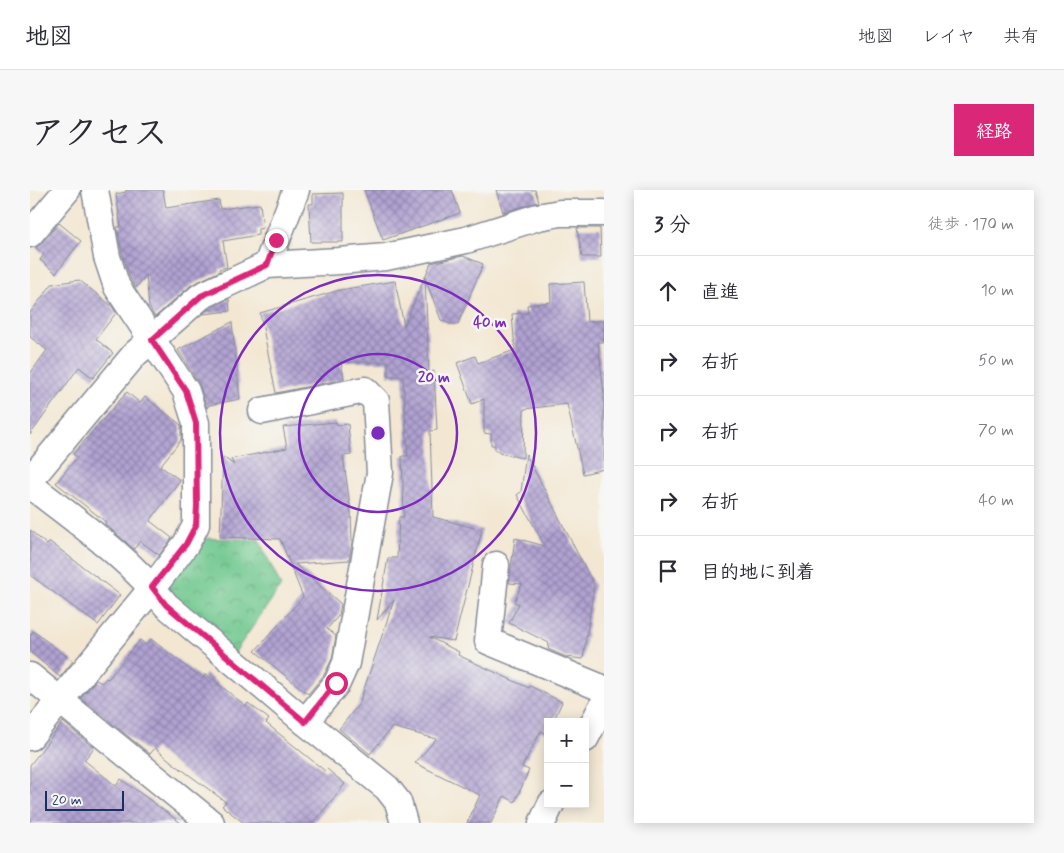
<!DOCTYPE html>
<html lang="ja">
<head>
<meta charset="utf-8">
<style>
  :root { --surface:#fff; --page:#f7f7f7; --text:#2b2b33; --muted:#7c7c81; --line:#e1e1e2; --accent:#db2777 }
  body { margin:0; font-family:Mynerve,"Klee One",sans-serif; background:var(--page); color:var(--text) }
  .controls { position:absolute; right:15px; bottom:15px; display:grid; overflow:hidden; border-radius:0px; box-shadow:0 2px 12px #0003 }
  .controls button { width:45px; height:45px; display:grid; place-items:center; padding:0; border:0; border-bottom:1px solid var(--line); background:var(--surface); color:var(--text); font:25px sans-serif }
  .scale { position:absolute; left:15px; bottom:12px; width:79px; box-sizing:border-box; padding-left:5px; border:2px solid #1b2f5e; border-top:0; font-size:14px; line-height:18px; white-space:nowrap; color:#1b2f5e; -webkit-text-stroke:4px #f6f6f2; paint-order:stroke }
  .stop { position:absolute; width:15px; height:15px; margin:-11px; border:4px solid #db2777; border-radius:50%; background:#fff }
  .stop.end { background:#db2777; border-color:#fff; box-shadow:0 1px 5px #0008 }
  .list { margin:0; padding:0; list-style:none }
  h2 { display:flex; justify-content:space-between; align-items:center; height:65px; margin:0; padding:0 20px; font-size:21px }
  h2 small { font-size:16px; font-weight:400; color:var(--muted) }
  .list li { display:grid; grid-template-columns:32px 1fr auto; gap:15px; align-items:center; box-sizing:border-box; height:70px; padding:0 20px; border-top:1px solid var(--line) }
  .list b { display:block; font-size:19px; white-space:nowrap }
  .list em { font-size:16px; font-style:normal; color:var(--muted) }
  .icon { flex:none; width:28px; height:28px; fill:none; stroke:currentColor; stroke-width:2; stroke-linecap:round; stroke-linejoin:round }
  .map { position:relative; flex:none; width:574px; height:633px; overflow:hidden; border-radius:0px }
  header { display:flex; align-items:center; gap:30px; box-sizing:border-box; height:70px; padding:0 25px; background:var(--surface); border-bottom:1px solid var(--line) }
  header strong { font-size:24px }
  nav { display:flex; gap:28px; margin-inline-start:auto; font-size:18px }
  .intro { display:flex; align-items:center; justify-content:space-between; box-sizing:border-box; height:120px; padding:0 30px }
  h1 { margin:0; font-size:35px }
  .button { padding:12px 22px; border-radius:0px; background:var(--accent); color:#fff; font-size:18px; font-weight:700 }
  main { display:flex; gap:30px; padding:0 30px }
  aside { flex:1; background:var(--surface); border-radius:0px; box-shadow:0 2px 12px #0003 }
  .map>svg:first-child { display:block }
</style>
</head>
<body>
<header>
<strong>地図</strong>
<nav><a>地図</a><a>レイヤ</a><a>共有</a></nav>
</header>
<div class="intro"><h1>アクセス</h1><a class="button">経路</a></div>
<main>
<div class="map">
<svg width="574" height="633" viewBox="0 0 574 633">
  <defs>
    <pattern id="park-crowns" width="20" height="18" patternUnits="userSpaceOnUse" patternTransform="scale(1.25)"><rect width="20" height="18" fill="#70c88e"/><path d="M2 6a3 3 0 1 1 6 0M12 15a3 3 0 1 1 6 0" fill="none" stroke="#5ba377"/></pattern>
    <pattern id="building-cross-hatch" width="8" height="8" patternUnits="userSpaceOnUse" patternTransform="scale(1.25)"><rect width="8" height="8" fill="#b1a2d1"/><path d="M0 0l8 8M0 8l8-8" fill="none" stroke="#8f84ad"/></pattern>
  </defs>
  <rect width="100%" height="100%" fill="#f6f6f2"/>
  <filter id="ink" filterUnits="userSpaceOnUse"><feTurbulence type="fractalNoise" baseFrequency=".02" numOctaves="2"/><feDisplacementMap in="SourceGraphic" scale="10" xChannelSelector="R" yChannelSelector="G"/><feConvolveMatrix kernelMatrix="1 2 1 2 8 2 1 2 1" color-interpolation-filters="sRGB"/></filter>
  <filter id="wash" filterUnits="userSpaceOnUse"><feTurbulence type="fractalNoise" baseFrequency=".0096" numOctaves="4" result="noise"/><feDisplacementMap in="SourceGraphic" scale="20" xChannelSelector="R" yChannelSelector="G"/><feGaussianBlur stdDeviation="1.12" result="paint"/><feColorMatrix in="noise" values="0 0 0 0 0 0 0 0 0 0 0 0 0 0 0 0 0 1.4 0 .05"/><feComposite in="paint" operator="in"/></filter>
  <g filter="url(#wash)">
    <rect width="100%" height="100%" fill="#f3e7d2"/>
    <polygon fill="url(#park-crowns)" stroke="#467c76" points="170,348 229,350 251,396 203,465 130,402"/>
    <g id="blocks">
      <g fill="url(#building-cross-hatch)">
        <polygon points="96,0 133,0 136,18 189,10 190,19 230,14 233,38 228,39 228,45 193,51 197,77 189,79 190,81 161,95 125,127 119,117 116,85 106,98 101,90 92,63 87,37 91,37 86,4 96,2"/>
        <polygon points="334,0 422,0 430,23 353,50"/>
        <polygon points="466,0 505,0 509,12 473,22"/>
        <polygon points="313,3 313,52 281,52 279,14 283,14 283,4"/>
        <polygon points="29,33 51,51 26,83 10,70 14,64 6,58 11,54"/>
        <polygon points="547,38 570,38 571,67 552,67"/>
        <polygon points="433,66 453,74 428,134 420,134 411,130 395,88 399,183 404,181 407,240 400,241 403,327 452,340 424,451 399,447 429,462 428,465 499,498 500,496 532,512 523,532 518,532 517,544 511,541 492,577 499,580 485,612 474,606 461,633 437,633 450,605 385,573 406,549 362,537 340,564 309,539 329,514 364,410 347,430 358,368 367,368 369,327 374,327 372,266 378,266 373,186 358,186 358,172 311,172 314,189 246,203 230,123 310,100 365,91 374,136 401,73"/>
        <polygon points="49,90 82,116 86,123 66,149 83,163 63,188 49,177 0,245 0,184 17,160 0,147 0,123 22,94"/>
        <polygon points="554,92 557,132 574,130 574,152 568,152 574,204 574,279 553,284 537,214 494,219 493,268 469,263 469,261 465,261 465,255 461,255 461,244 454,243 454,209 442,214 427,173 445,166 448,173 485,160 482,124 498,123 497,115 521,112 520,94"/>
        <polygon points="199,109 200,121 173,124 179,119"/>
        <polygon points="202,132 210,209 179,215 177,218 169,193 148,160"/>
        <polygon points="97,202 110,213 115,207 151,235 151,250 130,276 150,290 120,331 142,348 129,365 110,351 104,359 75,334 76,332 26,293 47,267 43,264"/>
        <polygon points="306,232 307,235 318,234 321,265 313,266 321,322 322,352 319,370 265,374 311,414 309,425 297,439 306,446 302,469 294,485 278,504 225,461 273,407 250,349 190,347 193,267 204,275 201,269 257,258 253,237"/>
        <polygon points="496,264 564,395 553,469 536,467 518,459 519,453 479,433 489,414 484,412 492,394 479,393 485,348 515,356 487,305 491,302"/>
        <polygon points="0,340 17,355 20,352 90,405 68,435 0,385"/>
        <polygon points="3,441 43,471 30,487 0,462 0,446"/>
        <polygon points="121,449 172,489 176,484 216,516 218,513 239,529 236,533 295,581 297,579 315,594 283,633 214,633 192,616 196,612 143,573 125,558 120,564 51,508 66,490 72,493 76,488 78,489 110,450 116,455"/>
        <polygon points="33,532 64,558 54,570 86,596 91,589 151,633 0,633 0,575"/>
      </g>
    </g>
  </g>
  <g filter="url(#ink)">
    <use href="#blocks" fill-opacity="0" stroke="#878b98" stroke-width="1"/>
    <g fill="none" stroke-linecap="round" stroke-linejoin="round">
      <g stroke="#878b98" stroke-width="29">
        <g id="street">
          <polyline points="0,44 37,0"/>
          <polyline points="237,75 309,71 356,67 436,50 508,27 530,23 574,23"/>
          <polyline points="232,221 335,200 346,211 350,283 316,473 307,493 275,532"/>
          <polyline points="0,290 105,164 171,106 237,75 266,0"/>
          <path d="M0 295C47 332 99 367 136 415L275 532 357 598 368 612 374 633"/>
          <polyline points="466,375 458,451 574,499"/>
          <polyline points="0,486 181,633"/>
          <polyline points="0,547 123,397 156,354 166,335 166,233 156,201 87,97 77,67 65,0"/>
          <polyline points="555,549 574,513"/>
          <polyline points="512,633 521,614"/>
        </g>
      </g>
      <use href="#street" stroke="#fff" stroke-width="26"/>
    </g>
  </g>
  <g fill="none" stroke-linecap="round" stroke-linejoin="round" filter="url(#ink)">
    <polyline stroke="#db2777" stroke-width="6" points="246,50 237,75 171,106 122,150 156,201 166,233 167,316 166,335 156,354 122,397 136,415 275,532 306,493"/>
  </g>
  <g fill="none" stroke="#7b2cbf" stroke-width="2.5">
    <circle cx="348" cy="243" r="79"/>
    <circle cx="348" cy="243" r="158"/>
  </g>
  <circle cx="348" cy="243" r="8" fill="#7b2cbf" stroke="#f6f6f2" stroke-width="2.5"/>
  <g font-size="15" text-anchor="middle" font-weight="bold" fill="#7b2cbf" stroke="#f6f6f2" stroke-width="5" stroke-linejoin="round" paint-order="stroke">
    <text x="460" y="137">40 m</text>
    <text x="404" y="192">20 m</text>
  </g>
</svg>
<div class="controls">
<button>+</button>
<button>−</button>
</div>
<div class="scale">20 m</div>
<div class="stop" style="left:306px;top:493px"></div>
<div class="stop end" style="left:246px;top:50px"></div>
</div>
<aside>
<h2>3 分<small>徒歩 · 170 m</small></h2>
<ul class="list">
<li><svg class="icon" aria-label="ahead" viewBox="0 0 24 24"><path d="M12 20V5M6 11l6-6 6 6"/></svg><div><b>直進</b></div><em>10 m</em></li>
<li><svg class="icon" aria-label="right" viewBox="0 0 24 24"><path d="M7 20v-9h11M14 6l5 5-5 5"/></svg><div><b>右折</b></div><em>50 m</em></li>
<li><svg class="icon" aria-label="right" viewBox="0 0 24 24"><path d="M7 20v-9h11M14 6l5 5-5 5"/></svg><div><b>右折</b></div><em>70 m</em></li>
<li><svg class="icon" aria-label="right" viewBox="0 0 24 24"><path d="M7 20v-9h11M14 6l5 5-5 5"/></svg><div><b>右折</b></div><em>40 m</em></li>
<li><svg class="icon" aria-label="arrive" viewBox="0 0 24 24"><path d="M6 21V4h12l-3 4 3 4H6"/></svg><div><b>目的地に到着</b></div></li>
</ul>
</aside>
</main>
</body>
</html>
